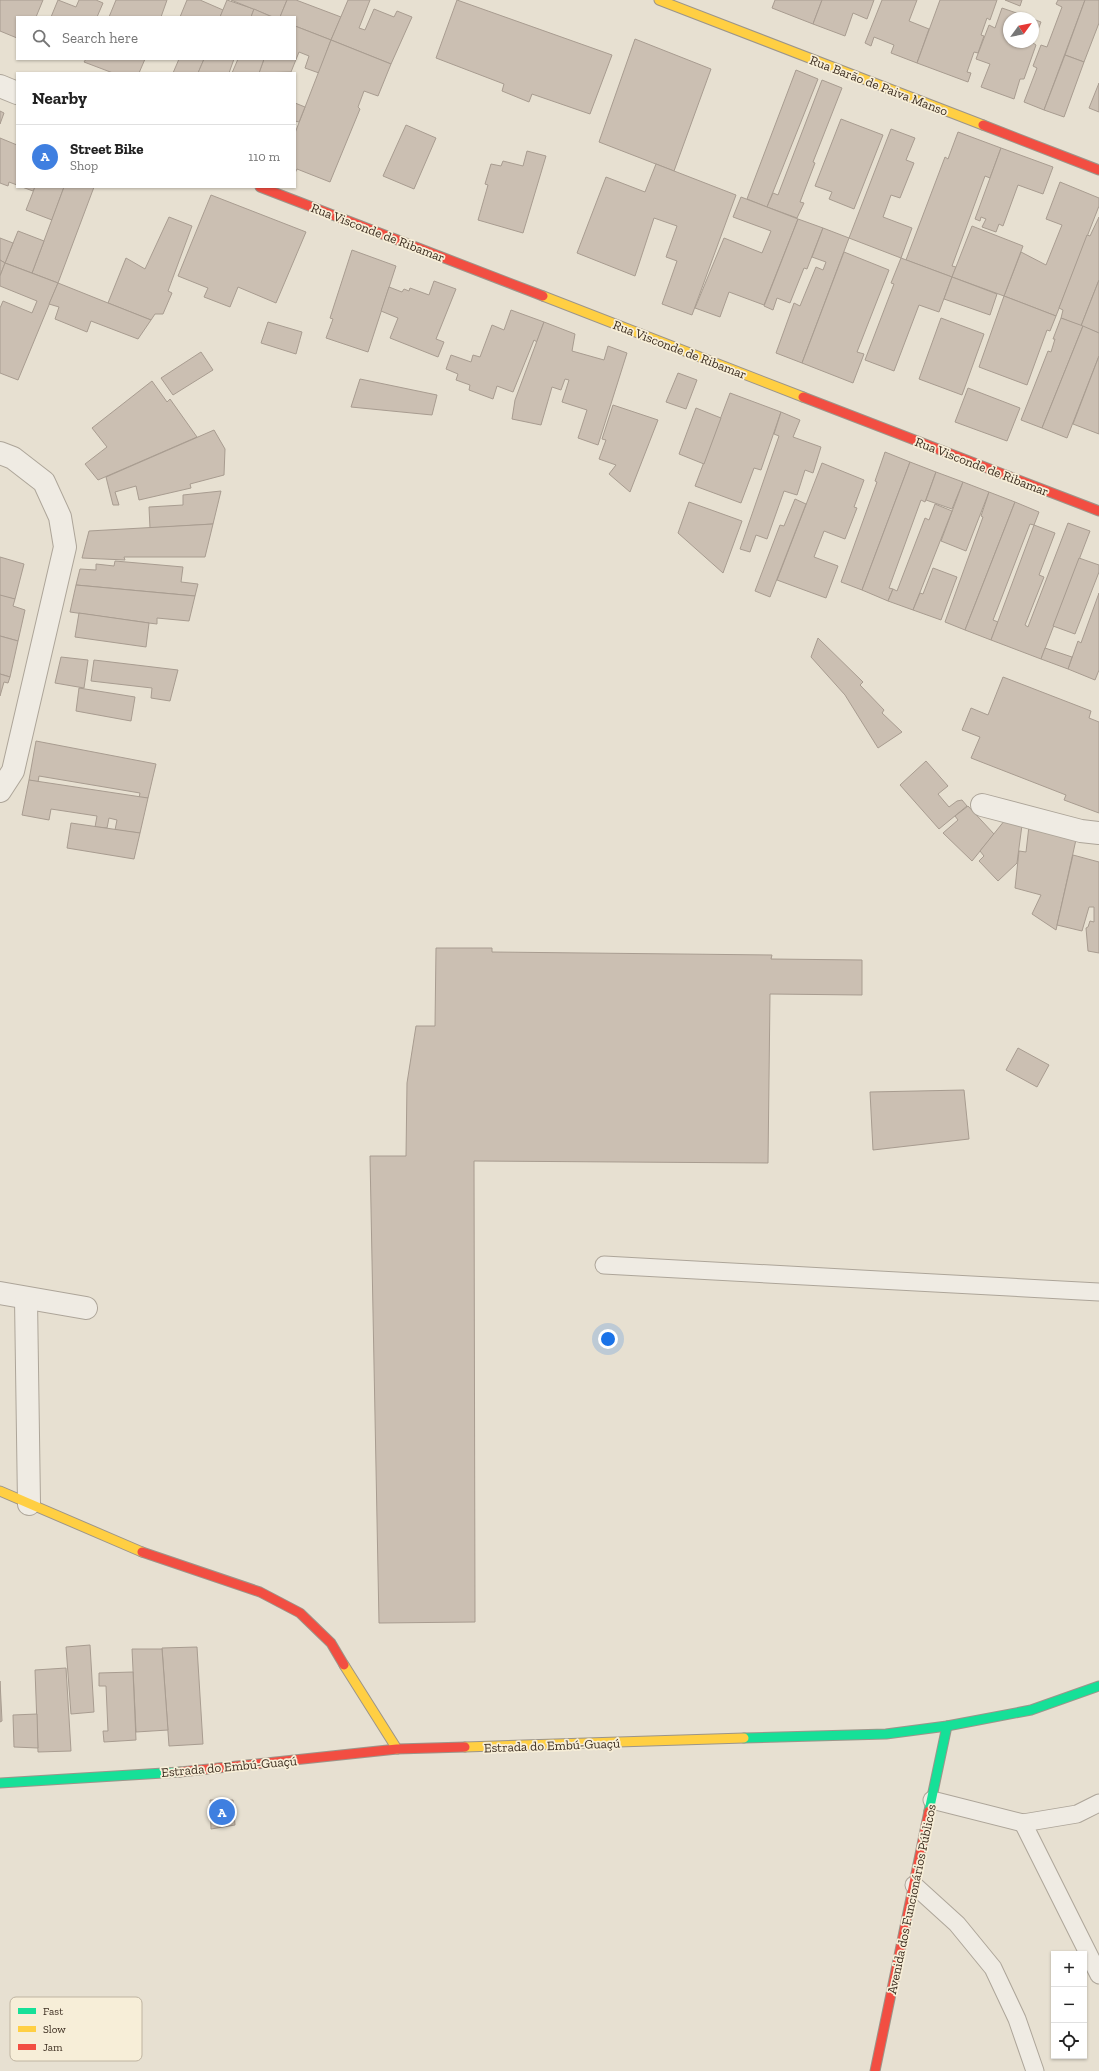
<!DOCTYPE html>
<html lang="en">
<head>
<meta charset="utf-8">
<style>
  :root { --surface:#fff; --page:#f6f6f6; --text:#222; --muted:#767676; --line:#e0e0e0; --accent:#0f766e }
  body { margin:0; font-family:"Zilla Slab",serif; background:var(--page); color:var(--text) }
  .controls { position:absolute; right:12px; bottom:12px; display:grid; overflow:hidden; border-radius:0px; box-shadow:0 1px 3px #0004 }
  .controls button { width:36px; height:36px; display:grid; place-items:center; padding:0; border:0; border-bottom:1px solid var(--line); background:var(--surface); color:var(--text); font:20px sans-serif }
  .compass { position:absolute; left:1003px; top:12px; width:36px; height:36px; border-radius:50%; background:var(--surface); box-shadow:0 1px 3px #0004; rotate:57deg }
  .you { position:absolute; left:608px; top:1339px; width:14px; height:14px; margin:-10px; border:3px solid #fff; border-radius:50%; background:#1a73e8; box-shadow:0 0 0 6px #1a73e833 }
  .badge { display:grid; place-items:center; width:26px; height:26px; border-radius:50%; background:var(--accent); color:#fff; font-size:13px; font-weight:700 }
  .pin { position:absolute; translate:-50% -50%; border:2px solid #fff; box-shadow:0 1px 4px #0006 }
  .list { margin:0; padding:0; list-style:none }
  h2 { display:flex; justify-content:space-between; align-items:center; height:52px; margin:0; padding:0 16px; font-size:17px }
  h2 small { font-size:13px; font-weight:400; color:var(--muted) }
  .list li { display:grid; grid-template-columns:26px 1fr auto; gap:12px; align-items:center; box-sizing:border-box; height:64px; padding:0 16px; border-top:1px solid var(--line) }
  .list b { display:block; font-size:15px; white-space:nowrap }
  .list p { margin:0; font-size:13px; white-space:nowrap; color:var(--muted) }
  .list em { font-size:13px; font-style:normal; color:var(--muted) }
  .icon { flex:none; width:22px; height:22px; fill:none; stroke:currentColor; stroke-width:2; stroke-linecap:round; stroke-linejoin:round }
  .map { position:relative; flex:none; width:1099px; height:2071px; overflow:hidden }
  .search { position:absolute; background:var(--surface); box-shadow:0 1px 3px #0004; left:16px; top:16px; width:280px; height:44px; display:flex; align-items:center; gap:10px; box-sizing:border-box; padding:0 14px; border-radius:0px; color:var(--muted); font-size:15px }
  .panel { position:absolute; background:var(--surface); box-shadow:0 1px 3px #0004; left:16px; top:72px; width:280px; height:116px; border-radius:0px }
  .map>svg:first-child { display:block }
</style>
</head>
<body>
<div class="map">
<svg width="1099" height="2071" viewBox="0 0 1099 2071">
  <rect width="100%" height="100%" fill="#e7e0d1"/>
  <g fill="#cbbfb2" stroke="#a89c90">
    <polygon points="0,0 43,0 36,17 17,17 17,38 0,31"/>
    <polygon points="58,0 76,7 79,0 96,0 103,3 97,17 51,17"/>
    <polygon points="116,0 167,0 161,17 109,17"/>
    <polygon points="187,0 200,0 223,10 220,17 180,17"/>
    <polygon points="227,0 254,9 251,17 220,17"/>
    <polygon points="231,0 287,0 280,17 273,17"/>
    <polygon points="287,0 296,0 341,17 331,40 295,26 295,17 280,17"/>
    <polygon points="348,0 370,0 359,28 365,30 374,9 394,17 397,11 412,17 391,64 331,40"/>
    <polygon points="457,0 612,55 590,114 532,94 529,102 502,91 504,84 436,58"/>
    <polygon points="775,0 822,0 813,24 772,8"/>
    <polygon points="822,0 874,0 867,19 853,13 845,36 813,24"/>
    <polygon points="882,0 917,0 909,21 929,29 917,63 891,53 894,45 874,37 871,46 865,43"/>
    <polygon points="940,0 997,0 990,20 987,18 981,35 984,36 978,53 974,52 967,72 971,73 968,82 917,63"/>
    <polygon points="1005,0 1022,0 1020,6"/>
    <polygon points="1058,0 1085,0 1044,110 1024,102 1037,68 1033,66 1041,45 1047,47 1062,7 1056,4"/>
    <polygon points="1085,0 1099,0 1099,23 1084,62 1065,55"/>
    <polygon points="1002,8 1031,18 1009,18 1009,42 1033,42 1033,19 1041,22 1033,43 1036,45 1024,79 1020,79 1014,99 981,87 990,64 976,59 989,25 995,28"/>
    <polygon points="254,9 272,17 273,17 251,17"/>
    <polygon points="295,26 331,40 319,73 305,68 309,56 299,52 291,72 259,73 264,59 295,59"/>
    <polygon points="635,39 711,69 674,171 599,142"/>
    <polygon points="331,40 391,64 378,96 364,91 358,107 360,109 330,182 297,169 295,173 295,133"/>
    <polygon points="1065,55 1084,62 1064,117 1044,110"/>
    <polygon points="86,59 145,59 139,73 113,73 84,62"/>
    <polygon points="179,59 204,59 198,73 173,73"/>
    <polygon points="204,59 234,59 229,73 198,73"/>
    <polygon points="238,59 264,59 259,73 232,73"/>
    <polygon points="796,70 818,79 767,207 747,199"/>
    <polygon points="822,80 842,88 813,162 815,163 800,202 804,203 797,218 767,207 773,193 778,195"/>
    <polygon points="1099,83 1099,112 1089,108"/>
    <polygon points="295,103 305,107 299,122 295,121"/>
    <polygon points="0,111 4,113 0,124"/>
    <polygon points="841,119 883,135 854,209 829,199 832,192 815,186"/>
    <polygon points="406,125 436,138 414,189 383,176"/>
    <polygon points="891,129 915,138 906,160 914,163 900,198 891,195 883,217 912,228 901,258 849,238"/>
    <polygon points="958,132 1001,148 990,178 985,176 952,266 956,267 952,277 906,260 945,157 948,159"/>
    <polygon points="0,138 17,145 17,185 9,182 8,186 0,183"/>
    <polygon points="1001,148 1053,167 1043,194 1018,185 1003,226 999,224 996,232 982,227 986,219 981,217 980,221 975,219"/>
    <polygon points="527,151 546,156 523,233 478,220 488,185 485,184 491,164 501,166 503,161 523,166"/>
    <polygon points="656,164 736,195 692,315 662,304 677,261 666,257 677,226 654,218 635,276 577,253 606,177 645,192"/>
    <polygon points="1060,182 1099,198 1099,206 1056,316 1004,296 1021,252 1046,265 1062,225 1046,219"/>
    <polygon points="22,187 35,187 33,191"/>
    <polygon points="35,187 64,187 52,220 26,210"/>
    <polygon points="64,187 94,187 58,283 32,273"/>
    <polygon points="211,195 306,232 276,303 238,287 230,307 204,297 208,288 178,276"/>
    <polygon points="741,197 798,219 764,305 729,292 720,317 695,308 724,238 762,253 771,231 733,217"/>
    <polygon points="169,217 192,226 168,291 172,293 163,314 155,314 151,320 108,303 126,258 145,269"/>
    <polygon points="1099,217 1099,280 1081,326 1061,318 1063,310 1059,308 1087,235 1090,236"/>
    <polygon points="798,219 823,228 807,269 804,268 790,303 777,298 773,310 764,306"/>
    <polygon points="972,226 1023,246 1004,296 952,277"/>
    <polygon points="823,228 849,238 802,363 776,353 794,303 800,306 816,267 823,270 826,262 812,257"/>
    <polygon points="18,231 44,241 32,273 5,263"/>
    <polygon points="0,238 13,243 5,263 0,260"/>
    <polygon points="352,250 396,266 368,352 326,338 333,319 330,318"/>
    <polygon points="844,252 889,270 857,352 864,354 853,383 802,363"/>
    <polygon points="901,258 952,277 939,312 919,305 894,371 865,360 894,284 891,283"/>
    <polygon points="0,260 5,263 0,276"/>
    <polygon points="5,263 58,283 18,380 0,373 0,308 3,301 32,313 37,301 0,286 0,276"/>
    <polygon points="952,277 997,294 990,315 944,299"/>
    <polygon points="1099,280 1099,333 1081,326"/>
    <polygon points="434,281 456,289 436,339 444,342 438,357 390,338 398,318 381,311 389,287 402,292 404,289 409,291 410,288 429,295"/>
    <polygon points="58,283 108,303 151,320 138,339 91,321 87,332 55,319 59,307 49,304"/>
    <polygon points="1004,296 1056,316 1050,331 1047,330 1027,385 979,367"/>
    <polygon points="511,310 544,322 537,342 534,340 513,392 497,386 493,399 469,390 470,385 456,380 458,374 446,369 451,355 471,362 473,355 480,357 492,325 504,330"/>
    <polygon points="941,318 984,334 962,395 919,379"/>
    <polygon points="1061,318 1083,326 1042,428 1021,420 1048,351 1051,352 1055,339 1053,339"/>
    <polygon points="268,322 302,332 296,354 261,343"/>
    <polygon points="544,322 575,334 572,351 604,360 608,346 627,353 598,445 578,438 587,410 562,402 569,380 565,379 561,390 552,387 541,425 512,419 515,400"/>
    <polygon points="1083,326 1099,333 1099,356 1067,438 1042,428"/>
    <polygon points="201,352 213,370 173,395 161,378"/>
    <polygon points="1099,356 1099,434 1073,424"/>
    <polygon points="678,373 697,380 686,409 666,402"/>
    <polygon points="360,379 437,395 432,415 351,407"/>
    <polygon points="152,381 167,402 170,399 197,437 98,480 85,464 107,447 92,428"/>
    <polygon points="968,388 1020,408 1007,441 955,422"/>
    <polygon points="730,393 781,412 761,470 754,468 741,503 695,486"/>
    <polygon points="613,405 658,420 630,492 609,474 616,465 599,459 606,440 602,439"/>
    <polygon points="696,408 721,418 704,464 679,454"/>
    <polygon points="781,412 800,420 793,437 821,447 813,473 805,470 797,495 784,491 767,539 756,535 750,552 740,549 779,436 774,434"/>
    <polygon points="214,430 225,449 224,475 190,484 191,488 139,500 136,486 115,492 119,505 113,505 106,477"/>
    <polygon points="885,452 910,462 862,590 841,582 877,482 875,481"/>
    <polygon points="910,462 936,472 925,502 921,500 889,588 893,589 888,601 862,590"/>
    <polygon points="822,463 864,480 854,507 857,508 845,539 824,531 814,557 838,566 826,598 777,580"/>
    <polygon points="936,472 963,482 952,509 926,500"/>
    <polygon points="963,482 989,492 966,551 941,541"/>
    <polygon points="221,491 213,524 150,528 149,507 183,505 183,495"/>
    <polygon points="989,492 1015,502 965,630 945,622 983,517 981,516"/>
    <polygon points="795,499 806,504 770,597 755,591 780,525 784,526"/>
    <polygon points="689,502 742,521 723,573 678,533"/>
    <polygon points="1015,502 1039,512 1034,525 1030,524 993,620 998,622 991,640 965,630"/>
    <polygon points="935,504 952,511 913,610 888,601 893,589 897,591 925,518 929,520"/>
    <polygon points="1068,523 1090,531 1041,659 991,640 1034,525 1055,533 1039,575 1044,577 1025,625 1028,627"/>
    <polygon points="213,524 205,557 124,557 125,560 82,558 89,531"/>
    <polygon points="0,557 24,564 15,599 0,596"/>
    <polygon points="1079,558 1099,565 1099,572 1075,634 1053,626"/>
    <polygon points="115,561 183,567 181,582 198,584 195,596 76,585 80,569 96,570 96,564 114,566"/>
    <polygon points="933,568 957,577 941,620 913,610 920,593 923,594"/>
    <polygon points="76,585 195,596 189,621 157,618 157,624 149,623 70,612"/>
    <polygon points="1099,593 1099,670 1095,680 1068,669 1078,641 1081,643"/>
    <polygon points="0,595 15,599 13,606 25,610 18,641 0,636"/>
    <polygon points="79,613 149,623 146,647 75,637"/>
    <polygon points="0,636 18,641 10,677 0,674"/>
    <polygon points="818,638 863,682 860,685 884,710 882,713 902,732 878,748 845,695 811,657"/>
    <polygon points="1045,648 1072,657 1068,669 1041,659"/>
    <polygon points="61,657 88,660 84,688 55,683"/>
    <polygon points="94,660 178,670 170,701 151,698 152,688 91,681"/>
    <polygon points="0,674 10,677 8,683 4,682 0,696"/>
    <polygon points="1003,677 1091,711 1089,718 1099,722 1099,813 1064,800 1066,795 971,758 980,737 962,730 971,708 988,715"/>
    <polygon points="79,688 135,697 131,721 76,711"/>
    <polygon points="36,741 156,764 148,798 139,798 140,793 39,776 38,782 29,780"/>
    <polygon points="926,761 948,786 938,794 949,807 957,801 962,800 967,806 939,829 900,785"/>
    <polygon points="29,780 148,798 140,833 115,830 117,820 109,818 107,828 95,827 97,816 51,809 49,820 22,815"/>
    <polygon points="968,806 994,834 972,861 943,833 958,820 955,816"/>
    <polygon points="1005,820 1022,825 1017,863 998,881 979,861 984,856 980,851"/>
    <polygon points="71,823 140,833 134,859 67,848"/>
    <polygon points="1029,826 1077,835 1056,930 1032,914 1041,895 1015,888 1019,851 1026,852"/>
    <polygon points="1073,855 1099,862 1099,953 1088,951 1086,928 1088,927 1090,921 1094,922 1094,907 1089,907 1082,931 1057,925"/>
    <polygon points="436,948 492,948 492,952 772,955 771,959 862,960 862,995 770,994 768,1163 474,1161 475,1622 379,1623 370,1156 406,1156 407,1083 416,1026 435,1026"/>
    <polygon points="1018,1048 1049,1065 1037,1087 1006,1070"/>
    <polygon points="964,1090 969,1139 873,1150 870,1092"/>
    <polygon points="90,1645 94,1712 71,1714 66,1647"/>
    <polygon points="197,1647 203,1744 169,1746 162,1648"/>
    <polygon points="132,1649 162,1649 168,1730 136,1732"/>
    <polygon points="66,1668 71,1751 38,1752 35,1670"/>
    <polygon points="133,1672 136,1740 104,1742 103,1731 108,1731 106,1686 99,1686 99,1673"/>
    <polygon points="0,1681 2,1721 0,1722"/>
    <polygon points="37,1714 38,1748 14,1747 13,1715"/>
    <polygon points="210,1800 233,1800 235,1825 211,1829"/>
  </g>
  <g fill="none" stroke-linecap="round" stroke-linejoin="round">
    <g stroke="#ada599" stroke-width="19">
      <g id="lane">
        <polyline points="604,1265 1099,1292"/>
        <polyline points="932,1800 1023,1823 1077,1814 1099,1803"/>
        <polyline points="1023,1823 1099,1975"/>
        <polyline points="914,1885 957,1924 993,1968 1017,2019 1035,2071"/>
      </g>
    </g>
    <g stroke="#ada599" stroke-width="24">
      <g id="street">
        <polyline points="0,86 17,93"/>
        <polyline points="0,453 13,458 44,482 60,517 65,547 13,771 0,791"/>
        <polyline points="982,805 1081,831 1099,833"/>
        <polyline points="0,1293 86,1308"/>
        <polyline points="26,1299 29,1504"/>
      </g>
    </g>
    <g stroke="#9c958a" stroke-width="11">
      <g id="fast">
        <polyline points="744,1738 886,1734 947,1726 1031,1710 1099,1686"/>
        <polyline points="0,1783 180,1772"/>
        <polyline points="929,1811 947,1726"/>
      </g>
    </g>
    <g stroke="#9c958a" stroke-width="11">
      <g id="slow">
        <polyline points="659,0 983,125"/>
        <polyline points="543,296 803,397"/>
        <polyline points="0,1491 142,1552"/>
        <polyline points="344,1665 397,1749"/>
        <polyline points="465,1747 744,1738"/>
      </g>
    </g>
    <g stroke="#9c958a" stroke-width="11">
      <g id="jam">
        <polyline points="983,125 1099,170"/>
        <polyline points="260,187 543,296"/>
        <polyline points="803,397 1099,511"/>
        <polyline points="142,1552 260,1592 300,1613 331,1643 344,1665"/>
        <polyline points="180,1772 397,1749 465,1747"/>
        <polyline points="875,2071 929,1811"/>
      </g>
    </g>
    <use href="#lane" stroke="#efebe3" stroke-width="17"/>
    <use href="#street" stroke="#efebe3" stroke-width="22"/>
    <use href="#fast" stroke="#16e098" stroke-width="9"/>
    <use href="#slow" stroke="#ffcf43" stroke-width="9"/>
    <use href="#jam" stroke="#f24e42" stroke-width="9"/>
  </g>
  <g text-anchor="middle" stroke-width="3.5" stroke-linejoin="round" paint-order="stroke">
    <g font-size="13" fill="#3d2e20" stroke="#f7eed8">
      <text transform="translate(879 85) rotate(21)" y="5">Rua Barão de Paiva Manso</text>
      <text transform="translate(378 232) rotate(21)" y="5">Rua Visconde de Ribamar</text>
      <text transform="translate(680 349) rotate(21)" y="5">Rua Visconde de Ribamar</text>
      <text transform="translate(982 466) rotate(21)" y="5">Rua Visconde de Ribamar</text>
      <text transform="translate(552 1745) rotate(-2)" y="5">Estrada do Embú-Guaçú</text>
      <text transform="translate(229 1766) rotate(-5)" y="5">Estrada do Embú-Guaçú</text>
      <text transform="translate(911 1899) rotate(-78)" y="5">Avenida dos Funcionários Públicos</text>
    </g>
  </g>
  <rect x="10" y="1997" width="132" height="64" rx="6" fill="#f7eed8" stroke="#bfb4a1" stroke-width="1"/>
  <rect x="18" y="2008" width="18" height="6" fill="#16e098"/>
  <rect x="18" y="2026" width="18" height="6" fill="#ffcf43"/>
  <rect x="18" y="2044" width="18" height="6" fill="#f24e42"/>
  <g font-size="11" fill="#3d2e20">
    <text x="43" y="2015">Fast</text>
    <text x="43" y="2033">Slow</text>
    <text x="43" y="2051">Jam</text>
  </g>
</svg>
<div class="controls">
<button>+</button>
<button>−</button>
<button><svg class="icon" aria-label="locate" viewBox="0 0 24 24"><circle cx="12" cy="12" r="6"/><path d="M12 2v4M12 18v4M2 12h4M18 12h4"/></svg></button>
</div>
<svg class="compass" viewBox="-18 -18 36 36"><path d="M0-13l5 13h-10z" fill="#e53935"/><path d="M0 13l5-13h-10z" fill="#767676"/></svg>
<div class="you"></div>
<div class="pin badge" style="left:222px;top:1812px;background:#3f7fe0">A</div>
<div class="search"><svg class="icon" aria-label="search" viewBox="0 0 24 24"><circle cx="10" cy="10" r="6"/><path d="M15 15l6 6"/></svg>Search here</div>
<section class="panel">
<h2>Nearby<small></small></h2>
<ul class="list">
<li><span class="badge" style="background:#3f7fe0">A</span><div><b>Street Bike</b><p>Shop</p></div><em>110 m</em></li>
</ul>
</section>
</div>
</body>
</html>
